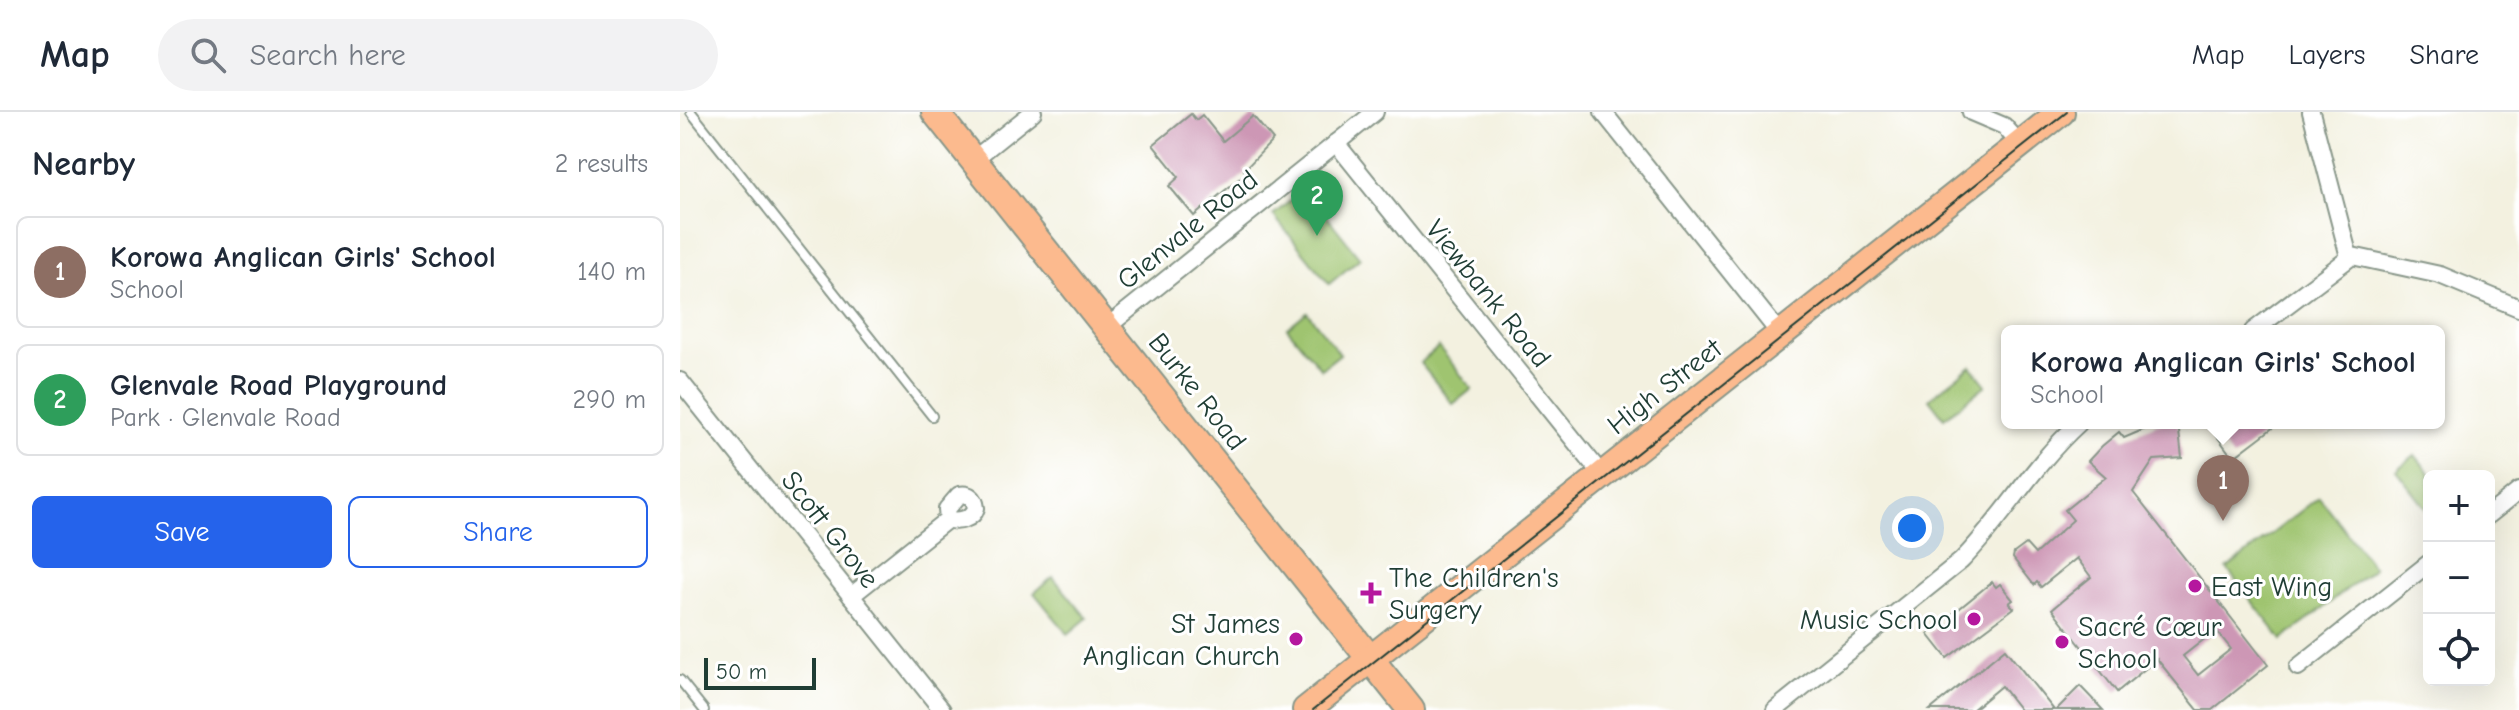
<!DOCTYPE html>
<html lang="en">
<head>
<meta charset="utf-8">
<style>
  :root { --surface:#fff; --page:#f2f2f3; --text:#1f2937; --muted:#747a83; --line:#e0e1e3; --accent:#2563eb }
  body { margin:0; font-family:"Comic Neue",sans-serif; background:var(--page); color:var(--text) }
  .controls { position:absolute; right:24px; bottom:24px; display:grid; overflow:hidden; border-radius:12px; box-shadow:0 8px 32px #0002 }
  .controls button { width:72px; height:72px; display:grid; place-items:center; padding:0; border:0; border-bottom:2px solid var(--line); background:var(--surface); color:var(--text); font:40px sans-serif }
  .scale { position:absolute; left:24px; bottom:20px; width:112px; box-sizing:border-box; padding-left:8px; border:4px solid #1f3d34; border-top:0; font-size:22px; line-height:28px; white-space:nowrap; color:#1f3d34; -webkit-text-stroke:6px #fff; paint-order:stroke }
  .you { position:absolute; left:1232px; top:416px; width:28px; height:28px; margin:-20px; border:6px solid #fff; border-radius:50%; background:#1a73e8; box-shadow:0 0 0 12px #1a73e833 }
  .badge { display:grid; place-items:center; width:52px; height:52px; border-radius:50%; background:var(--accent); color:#fff; font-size:26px; font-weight:700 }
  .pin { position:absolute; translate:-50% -66px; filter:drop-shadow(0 2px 4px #0008) }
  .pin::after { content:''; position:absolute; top:42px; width:28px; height:24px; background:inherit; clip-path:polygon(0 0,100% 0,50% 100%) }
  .popup { position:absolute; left:1321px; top:213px; width:444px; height:104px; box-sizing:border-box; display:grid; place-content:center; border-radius:12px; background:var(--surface); filter:drop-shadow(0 2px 6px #0005); font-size:26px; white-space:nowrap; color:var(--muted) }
  .popup b { font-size:30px; color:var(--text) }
  .popup::after { content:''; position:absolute; left:50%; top:100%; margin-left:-16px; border:16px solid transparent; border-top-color:var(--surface) }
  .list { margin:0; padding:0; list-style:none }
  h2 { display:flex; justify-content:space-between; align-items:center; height:104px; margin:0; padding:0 32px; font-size:34px }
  h2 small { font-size:26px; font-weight:400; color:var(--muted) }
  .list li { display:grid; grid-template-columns:52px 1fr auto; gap:24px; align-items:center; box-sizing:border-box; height:112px; margin:0 16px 16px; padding:0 16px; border:2px solid var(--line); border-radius:12px }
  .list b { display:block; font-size:30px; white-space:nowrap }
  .list p { margin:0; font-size:26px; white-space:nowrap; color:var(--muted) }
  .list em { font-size:26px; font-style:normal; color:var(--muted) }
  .actions { display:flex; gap:16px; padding:24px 32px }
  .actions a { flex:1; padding:18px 0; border:2px solid var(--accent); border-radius:12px; text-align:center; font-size:28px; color:var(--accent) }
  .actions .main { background:var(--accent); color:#fff }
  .icon { flex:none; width:44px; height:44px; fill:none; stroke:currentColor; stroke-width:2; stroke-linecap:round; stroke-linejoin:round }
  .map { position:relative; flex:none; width:1839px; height:598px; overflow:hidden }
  header { display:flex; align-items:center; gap:48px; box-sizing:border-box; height:112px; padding:0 40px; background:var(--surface); border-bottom:2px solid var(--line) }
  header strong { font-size:38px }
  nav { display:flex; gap:44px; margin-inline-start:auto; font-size:28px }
  .search { width:560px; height:72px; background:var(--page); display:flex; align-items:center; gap:20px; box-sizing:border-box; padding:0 28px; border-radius:44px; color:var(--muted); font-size:30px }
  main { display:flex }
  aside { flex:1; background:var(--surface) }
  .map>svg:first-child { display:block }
</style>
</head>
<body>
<header>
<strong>Map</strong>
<div class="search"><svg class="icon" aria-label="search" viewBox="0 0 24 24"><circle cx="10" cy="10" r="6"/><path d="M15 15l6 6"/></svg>Search here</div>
<nav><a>Map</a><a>Layers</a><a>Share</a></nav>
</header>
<main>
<aside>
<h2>Nearby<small>2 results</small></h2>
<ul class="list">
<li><span class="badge" style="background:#8d6e63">1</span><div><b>Korowa Anglican Girls' School</b><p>School</p></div><em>140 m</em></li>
<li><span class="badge" style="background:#2e9e5b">2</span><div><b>Glenvale Road Playground</b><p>Park · Glenvale Road</p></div><em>290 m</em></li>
</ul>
<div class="actions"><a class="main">Save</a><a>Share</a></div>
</aside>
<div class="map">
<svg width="1839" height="598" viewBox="0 0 1839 598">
  <rect width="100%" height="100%" fill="#fff"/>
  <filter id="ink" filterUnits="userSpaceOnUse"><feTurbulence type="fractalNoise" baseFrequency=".0125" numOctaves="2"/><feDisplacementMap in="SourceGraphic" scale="16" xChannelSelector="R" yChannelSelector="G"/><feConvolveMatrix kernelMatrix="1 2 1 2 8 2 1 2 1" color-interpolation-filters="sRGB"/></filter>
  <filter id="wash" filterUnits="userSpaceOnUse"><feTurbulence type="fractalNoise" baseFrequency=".006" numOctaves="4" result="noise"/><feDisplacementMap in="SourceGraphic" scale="32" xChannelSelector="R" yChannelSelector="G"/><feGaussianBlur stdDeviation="1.8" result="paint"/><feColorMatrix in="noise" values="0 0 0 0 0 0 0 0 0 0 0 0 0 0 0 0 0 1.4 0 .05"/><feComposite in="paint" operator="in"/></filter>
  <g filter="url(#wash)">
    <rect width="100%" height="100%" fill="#f3f1e0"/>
    <g fill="#9fc46f" stroke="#5f8052" stroke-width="2">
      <polygon points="625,77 680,146 649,172 593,103"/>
      <polygon points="627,200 660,242 641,257 607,216"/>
      <polygon points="759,235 792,277 773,292 740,251"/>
      <polygon points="1291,254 1306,273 1264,306 1249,287"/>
      <polygon points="1735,343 1752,364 1749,364 1749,400 1716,358"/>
      <polygon points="1639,385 1694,456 1602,528 1547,457"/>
      <polygon points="373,465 407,506 388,522 354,481"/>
    </g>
    <g id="blocks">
      <g fill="#cd97b5" fill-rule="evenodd">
        <polygon points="511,2 516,8 522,3 543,29 573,4 593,28 564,58 566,61 514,104 489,74 499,65 473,33"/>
        <path d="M1479 311H1498L1502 346 1474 348 1453 380 1588 553 1532 598H1518L1477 547 1437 580 1372 497 1411 465 1397 446 1361 475 1357 470 1354 473 1333 446 1334 441 1346 432 1355 442 1393 408 1385 398 1426 365 1408 349 1422 334 1439 320 1444 326ZM1536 518 1551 537 1518 563 1503 544Z"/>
        <polygon points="1543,311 1599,311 1553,346 1533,319"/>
        <polygon points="1312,470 1316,475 1320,472 1333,488 1329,491 1334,496 1267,546 1248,522"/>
        <polygon points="1325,537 1374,598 1340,598 1321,574 1292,598 1250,598"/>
        <polygon points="1400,574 1423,598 1376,598"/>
      </g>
    </g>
  </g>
  <g filter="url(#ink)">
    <use href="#blocks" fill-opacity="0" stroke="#89978a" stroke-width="2"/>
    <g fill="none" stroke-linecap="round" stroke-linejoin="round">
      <g stroke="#89978a" stroke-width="12">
        <g id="service">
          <polyline points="11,0 252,304"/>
          <polyline points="0,568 24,598"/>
        </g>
      </g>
      <g stroke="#89978a" stroke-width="20">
        <g id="minor">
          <polyline points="923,0 1100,222"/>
          <polyline points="1291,0 1324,14 1340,32"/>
          <polyline points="1631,0 1669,145"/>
          <polyline points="656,31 922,363"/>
          <polyline points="293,48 353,0"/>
          <polyline points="427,215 695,0"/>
          <polyline points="1573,219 1672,144 1760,163 1839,196"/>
          <polyline points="0,269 262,598"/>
          <polyline points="1809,403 1839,379"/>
          <path d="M171 484 268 407C278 411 293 407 296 396 295 386 289 381 279 383L267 397 268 407"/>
          <polyline points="1618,555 1749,451"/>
          <path d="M1095 598 1281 449C1325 404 1351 355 1399 311"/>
        </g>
      </g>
      <g stroke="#89978a" stroke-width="30">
        <g id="primary">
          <polyline points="255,0 731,598"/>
          <polyline points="626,598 1381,0"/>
        </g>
      </g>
      <use href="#service" stroke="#fff" stroke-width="8"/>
      <use href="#minor" stroke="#fff" stroke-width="16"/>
      <use href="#primary" stroke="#fcba8e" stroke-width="26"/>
      <polyline stroke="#1f3d34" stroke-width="2" points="633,598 1387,0"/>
    </g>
  </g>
  <g fill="#b5179e" stroke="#fff" stroke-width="3">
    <circle cx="1515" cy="474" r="8"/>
    <path d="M687 469h8v8h8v8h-8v8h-8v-8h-8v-8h8z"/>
    <circle cx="1294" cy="507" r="8"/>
    <circle cx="616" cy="527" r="8"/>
    <circle cx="1382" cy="530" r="8"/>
  </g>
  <g text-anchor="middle" stroke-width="6" stroke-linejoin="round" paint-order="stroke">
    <g font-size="28" fill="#1f3d34" stroke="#fff">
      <text transform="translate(507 117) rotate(-39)" y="10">Glenvale Road</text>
      <text transform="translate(809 181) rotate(51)" y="10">Viewbank Road</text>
      <text transform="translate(984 274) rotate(-38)" y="10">High Street</text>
      <text transform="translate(518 279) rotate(52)" y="10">Burke Road</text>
      <text transform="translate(151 417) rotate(52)" y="10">Scott Grove</text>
    </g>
    <g font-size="28" fill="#1f3d34" stroke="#fff" text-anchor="start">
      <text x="709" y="475">The Children's<tspan x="709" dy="32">Surgery</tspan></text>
      <text x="1531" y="484">East Wing</text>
      <text x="1278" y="517" text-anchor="end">Music School</text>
      <text x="600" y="521" text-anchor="end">St James<tspan x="600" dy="32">Anglican Church</tspan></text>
      <text x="1398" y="524">Sacré Cœur<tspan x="1398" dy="32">School</tspan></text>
    </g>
  </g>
</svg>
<div class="controls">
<button>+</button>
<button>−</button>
<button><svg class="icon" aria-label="locate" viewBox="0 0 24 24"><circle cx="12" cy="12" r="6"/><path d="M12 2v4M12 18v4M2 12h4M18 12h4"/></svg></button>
</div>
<div class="scale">50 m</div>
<div class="you"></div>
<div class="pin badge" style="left:1543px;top:409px;background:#8d6e63">1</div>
<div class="popup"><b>Korowa Anglican Girls' School</b>School</div>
<div class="pin badge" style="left:637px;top:124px;background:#2e9e5b">2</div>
</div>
</main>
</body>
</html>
